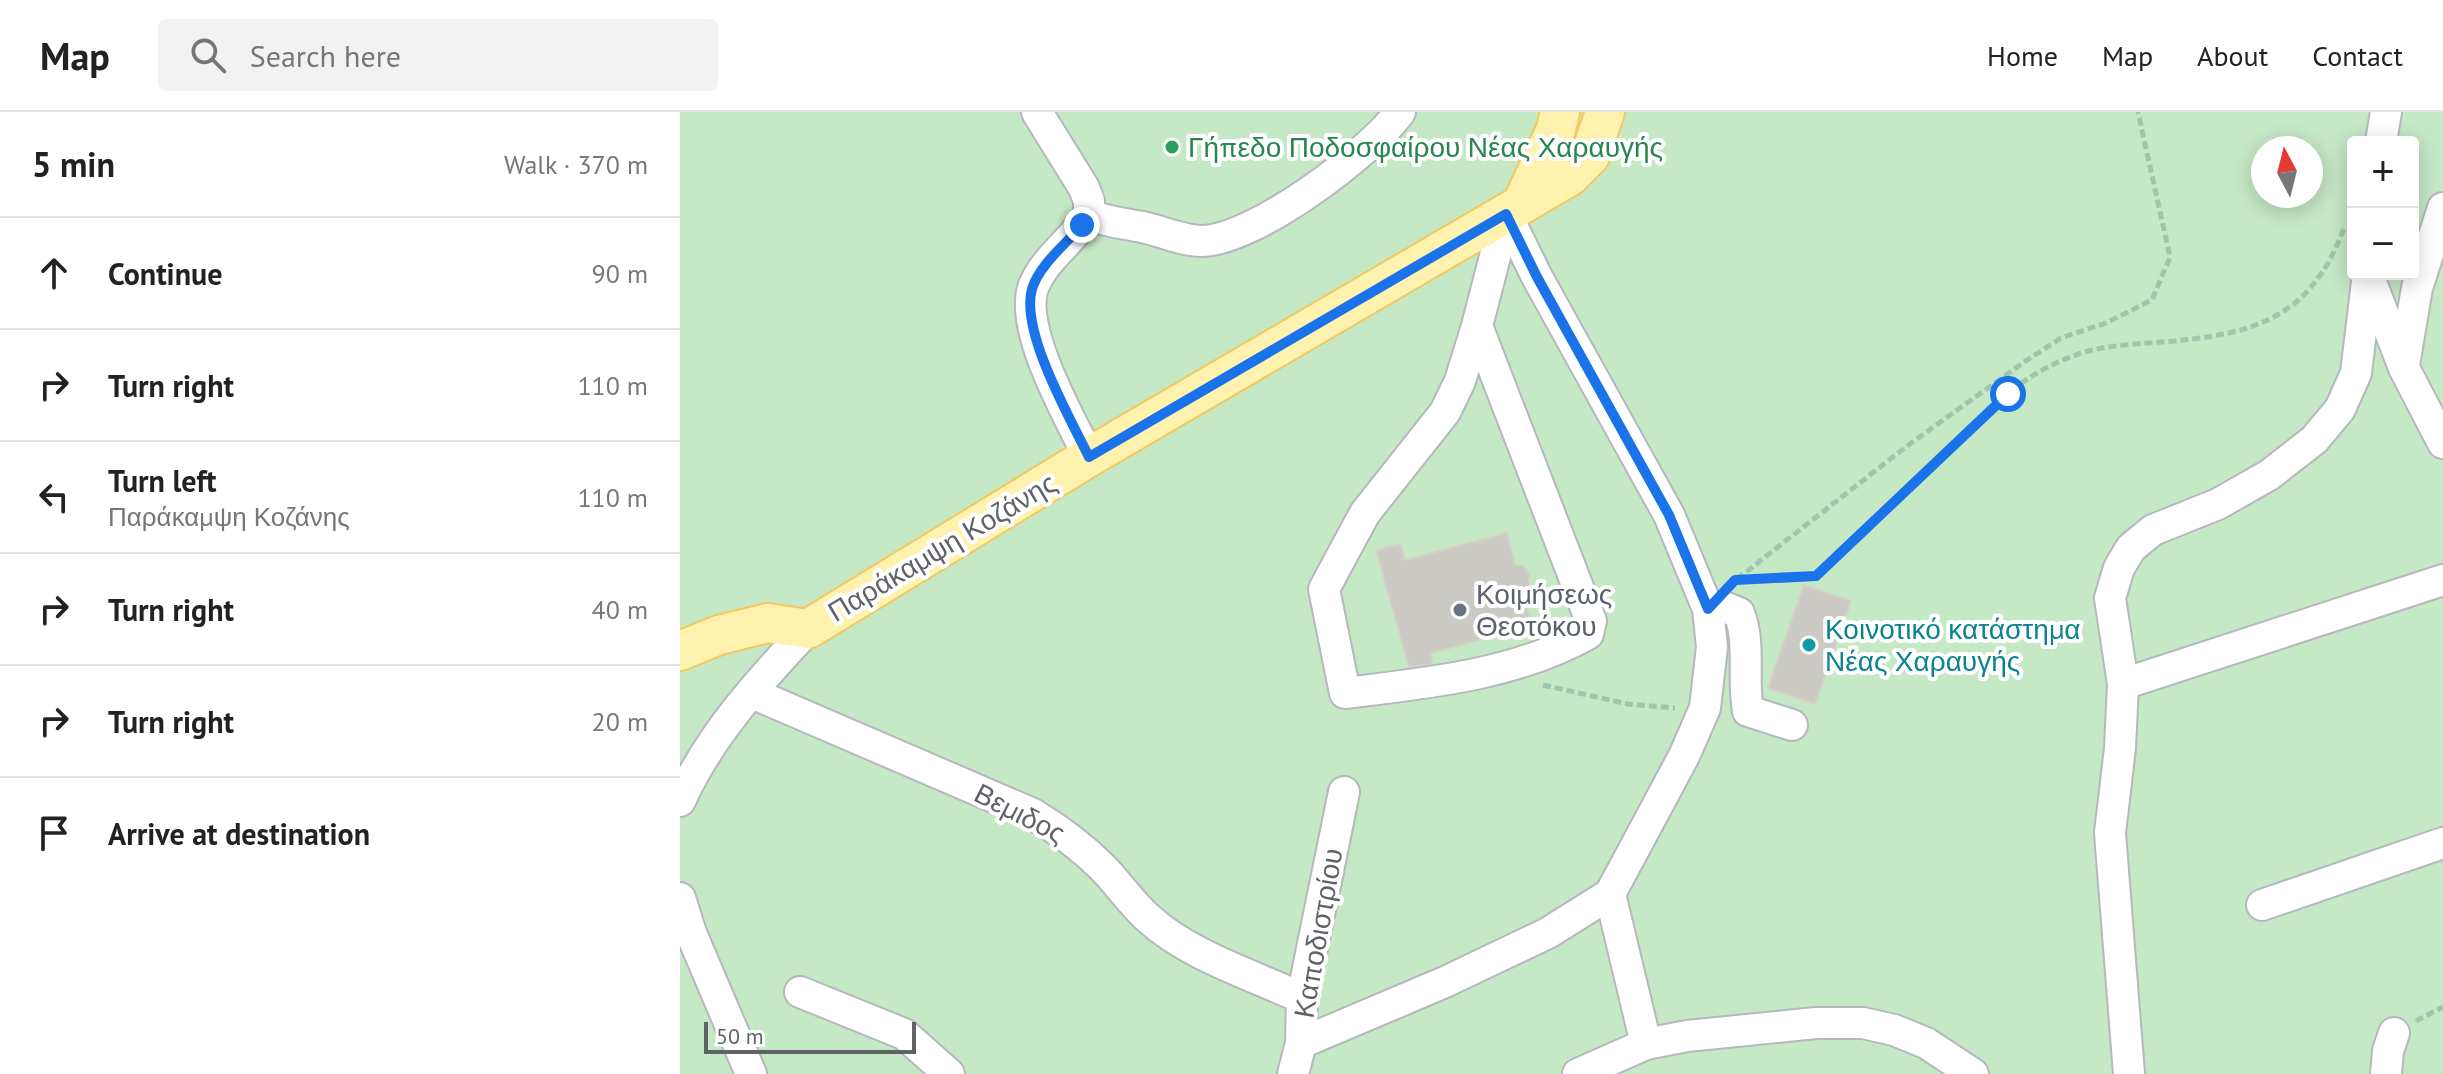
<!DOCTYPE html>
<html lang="en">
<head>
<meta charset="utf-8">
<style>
  :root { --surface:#fff; --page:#f2f2f2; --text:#222; --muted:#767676; --line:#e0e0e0 }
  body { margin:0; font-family:"PT Sans",sans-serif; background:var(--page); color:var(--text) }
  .controls { position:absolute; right:24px; top:24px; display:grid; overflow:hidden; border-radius:8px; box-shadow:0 4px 20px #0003 }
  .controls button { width:72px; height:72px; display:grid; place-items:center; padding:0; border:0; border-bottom:2px solid var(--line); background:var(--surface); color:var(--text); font:40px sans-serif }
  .compass { position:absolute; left:1571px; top:24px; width:72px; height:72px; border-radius:50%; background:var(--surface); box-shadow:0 4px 20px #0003; rotate:353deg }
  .scale { position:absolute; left:24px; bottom:20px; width:212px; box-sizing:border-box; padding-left:8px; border:4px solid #5f6368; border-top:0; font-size:22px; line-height:28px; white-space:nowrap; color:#5f6368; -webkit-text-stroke:6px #fff; paint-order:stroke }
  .stop { position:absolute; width:24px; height:24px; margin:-18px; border:6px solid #1a73e8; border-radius:50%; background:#fff }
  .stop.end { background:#1a73e8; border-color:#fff; box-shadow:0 2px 8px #0008 }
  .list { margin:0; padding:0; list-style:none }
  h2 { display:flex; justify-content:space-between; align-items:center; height:104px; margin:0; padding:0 32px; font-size:34px }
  h2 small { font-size:26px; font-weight:400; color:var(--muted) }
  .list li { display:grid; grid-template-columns:52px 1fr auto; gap:24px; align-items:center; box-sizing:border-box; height:112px; padding:0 32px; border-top:2px solid var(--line) }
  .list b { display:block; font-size:30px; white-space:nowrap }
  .list p { margin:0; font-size:26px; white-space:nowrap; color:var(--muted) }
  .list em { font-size:26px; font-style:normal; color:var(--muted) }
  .icon { flex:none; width:44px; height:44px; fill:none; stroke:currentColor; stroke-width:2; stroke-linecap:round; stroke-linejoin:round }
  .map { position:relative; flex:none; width:1763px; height:962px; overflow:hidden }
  header { display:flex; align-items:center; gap:48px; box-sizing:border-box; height:112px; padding:0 40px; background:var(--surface); border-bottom:2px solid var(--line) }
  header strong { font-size:38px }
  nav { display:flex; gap:44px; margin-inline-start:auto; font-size:28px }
  .search { width:560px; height:72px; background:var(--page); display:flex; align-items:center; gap:20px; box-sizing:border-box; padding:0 28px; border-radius:8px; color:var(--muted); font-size:30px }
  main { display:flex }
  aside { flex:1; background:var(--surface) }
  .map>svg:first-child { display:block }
</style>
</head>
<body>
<header>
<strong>Map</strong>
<div class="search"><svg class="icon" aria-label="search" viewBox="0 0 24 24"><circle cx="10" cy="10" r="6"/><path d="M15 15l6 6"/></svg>Search here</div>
<nav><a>Home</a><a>Map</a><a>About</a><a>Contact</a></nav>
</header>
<main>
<aside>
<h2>5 min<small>Walk · 370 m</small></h2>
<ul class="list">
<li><svg class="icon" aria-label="ahead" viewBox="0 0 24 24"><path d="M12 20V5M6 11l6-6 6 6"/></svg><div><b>Continue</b></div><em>90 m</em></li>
<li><svg class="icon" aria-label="right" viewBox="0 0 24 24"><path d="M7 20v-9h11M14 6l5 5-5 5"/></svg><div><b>Turn right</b></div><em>110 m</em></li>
<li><svg class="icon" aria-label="left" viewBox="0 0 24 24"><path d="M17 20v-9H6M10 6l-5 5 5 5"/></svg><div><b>Turn left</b><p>Παράκαμψη Κοζάνης</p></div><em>110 m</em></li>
<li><svg class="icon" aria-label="right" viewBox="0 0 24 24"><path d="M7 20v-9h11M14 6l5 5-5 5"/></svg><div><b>Turn right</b></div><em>40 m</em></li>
<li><svg class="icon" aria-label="right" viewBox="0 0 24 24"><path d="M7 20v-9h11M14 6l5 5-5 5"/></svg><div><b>Turn right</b></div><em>20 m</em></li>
<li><svg class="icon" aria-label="arrive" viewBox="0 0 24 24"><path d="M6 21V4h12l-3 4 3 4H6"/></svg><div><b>Arrive at destination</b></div></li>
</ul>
</aside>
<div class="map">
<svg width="1763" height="962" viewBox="0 0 1763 962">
  <rect width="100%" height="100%" fill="#f1efe8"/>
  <path fill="#c5e8c5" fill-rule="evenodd" d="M0 0H1763V962H0ZM1673 30H1733V162H1673ZM1583 36H1631V84H1583Z"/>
  <g fill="#cccac5" stroke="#d6d1c6" stroke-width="2">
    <polygon points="827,421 835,453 843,454 849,461 849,476 843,482 852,514 751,541 752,552 729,555 696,438 720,432 725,448"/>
    <polygon points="1124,473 1171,489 1135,592 1088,576"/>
  </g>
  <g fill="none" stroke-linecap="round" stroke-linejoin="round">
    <g stroke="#b5b8bc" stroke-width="34">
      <g id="minor">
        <path d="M357 0 404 76 409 89V103C393 128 367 145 355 171 335 211 390 307 409 345"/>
        <polyline points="1701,30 1706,0"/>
        <polyline points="826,102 857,165 989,403 1028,497 1032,535 1025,596 1004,644 930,782 966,932"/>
        <path d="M409 103C427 110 443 111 462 115 482 119 502 129 522 129 575 128 689 42 720 0"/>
        <polyline points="1689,165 1724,256 1763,331"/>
        <path d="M797 214 911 509 908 522C835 563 747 571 665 581L644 477 685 401 765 300 780 269 797 214 826 102"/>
        <polyline points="1724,253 1737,176 1763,96"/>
        <path d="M1028 497 1047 496 1059 501C1071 531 1062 567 1068 599L1112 613"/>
        <polyline points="1443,572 1763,468"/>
        <path d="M72 581 353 702C379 718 401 734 422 755 438 771 451 791 468 806 508 843 572 863 622 886"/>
        <path d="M0 689C29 624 80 568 128 517"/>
        <polyline points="0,786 11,821 71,962"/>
        <polyline points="1582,793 1763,731"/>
        <polyline points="120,880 224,922 269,962"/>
        <polyline points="621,931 765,870 868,821 930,782"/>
        <polyline points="613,962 621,931 622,886 664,680"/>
        <polyline points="898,962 966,932 1007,924 1136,911 1183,911 1214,918 1246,931 1293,962"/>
        <polyline points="1449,962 1430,721 1440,636 1443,572 1430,486 1439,456 1451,436 1473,418 1538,392 1589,363 1634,328 1660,297 1676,261 1688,162"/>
        <polyline points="1706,962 1708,939 1714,921"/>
      </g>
    </g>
    <g stroke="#f2c960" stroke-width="42">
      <g id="major">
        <polyline points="842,92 876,17 880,0"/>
        <polyline points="0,539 39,523 88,511 128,517 409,345 890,64 910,44 925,0"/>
      </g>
    </g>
    <g stroke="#9cc7a9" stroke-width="5" stroke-dasharray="8 4" stroke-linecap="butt">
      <polyline points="1057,467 1227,334 1344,250 1381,226 1426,211 1472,188 1490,145 1458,0"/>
      <path d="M1057 468 1136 464 1328 282C1351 262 1378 248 1408 239 1431 233 1457 232 1481 230 1570 223 1630 209 1664 116H1673"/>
      <polyline points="863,573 948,592 995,596"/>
      <polyline points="1736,909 1763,895"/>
    </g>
    <use href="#minor" stroke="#fff" stroke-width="30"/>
    <use href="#major" stroke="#fff2af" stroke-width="38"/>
  </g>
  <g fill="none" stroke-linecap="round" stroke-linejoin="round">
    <path stroke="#1a73e8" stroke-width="10" d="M402 113C386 132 359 153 352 177 340 219 390 306 409 345L826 102 857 165 989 403 1028 497 1055 468 1136 464 1328 282"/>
  </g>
  <circle fill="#2e9e5b" stroke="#fff" stroke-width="3" cx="492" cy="35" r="8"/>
  <circle fill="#6b7280" stroke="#fff" stroke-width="3" cx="780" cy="498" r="8"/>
  <circle fill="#0f9aa8" stroke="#fff" stroke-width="3" cx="1129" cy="533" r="8"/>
  <g text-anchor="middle" stroke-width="8" stroke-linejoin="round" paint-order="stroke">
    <g font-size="28" fill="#27864d" stroke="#fff" text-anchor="start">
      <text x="508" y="45">Γήπεδο Ποδοσφαίρου Νέας Χαραυγής</text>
    </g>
    <g font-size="28" fill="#5f6368" stroke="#fff">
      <text transform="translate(262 435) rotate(-31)" y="10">Παράκαμψη Κοζάνης</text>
      <text transform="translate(340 701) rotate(27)" y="10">Βεμιδος</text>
      <text transform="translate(638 821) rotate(-80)" y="10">Καποδιστρίου</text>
    </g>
    <g font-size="28" fill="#5b616d" stroke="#fff" text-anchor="start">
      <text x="796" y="492">Κοιμήσεως<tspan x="796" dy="32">Θεοτόκου</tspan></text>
    </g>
    <g font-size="28" fill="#0d838f" stroke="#fff" text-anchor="start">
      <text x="1145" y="527">Κοινοτικό κατάστημα<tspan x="1145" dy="32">Νέας Χαραυγής</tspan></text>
    </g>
  </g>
</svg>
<div class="controls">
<button>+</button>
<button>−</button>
</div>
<svg class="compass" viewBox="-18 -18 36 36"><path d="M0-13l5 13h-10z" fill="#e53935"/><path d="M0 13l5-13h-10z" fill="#767676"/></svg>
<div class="scale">50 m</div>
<div class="stop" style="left:1328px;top:282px"></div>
<div class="stop end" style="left:402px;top:113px"></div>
</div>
</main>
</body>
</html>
